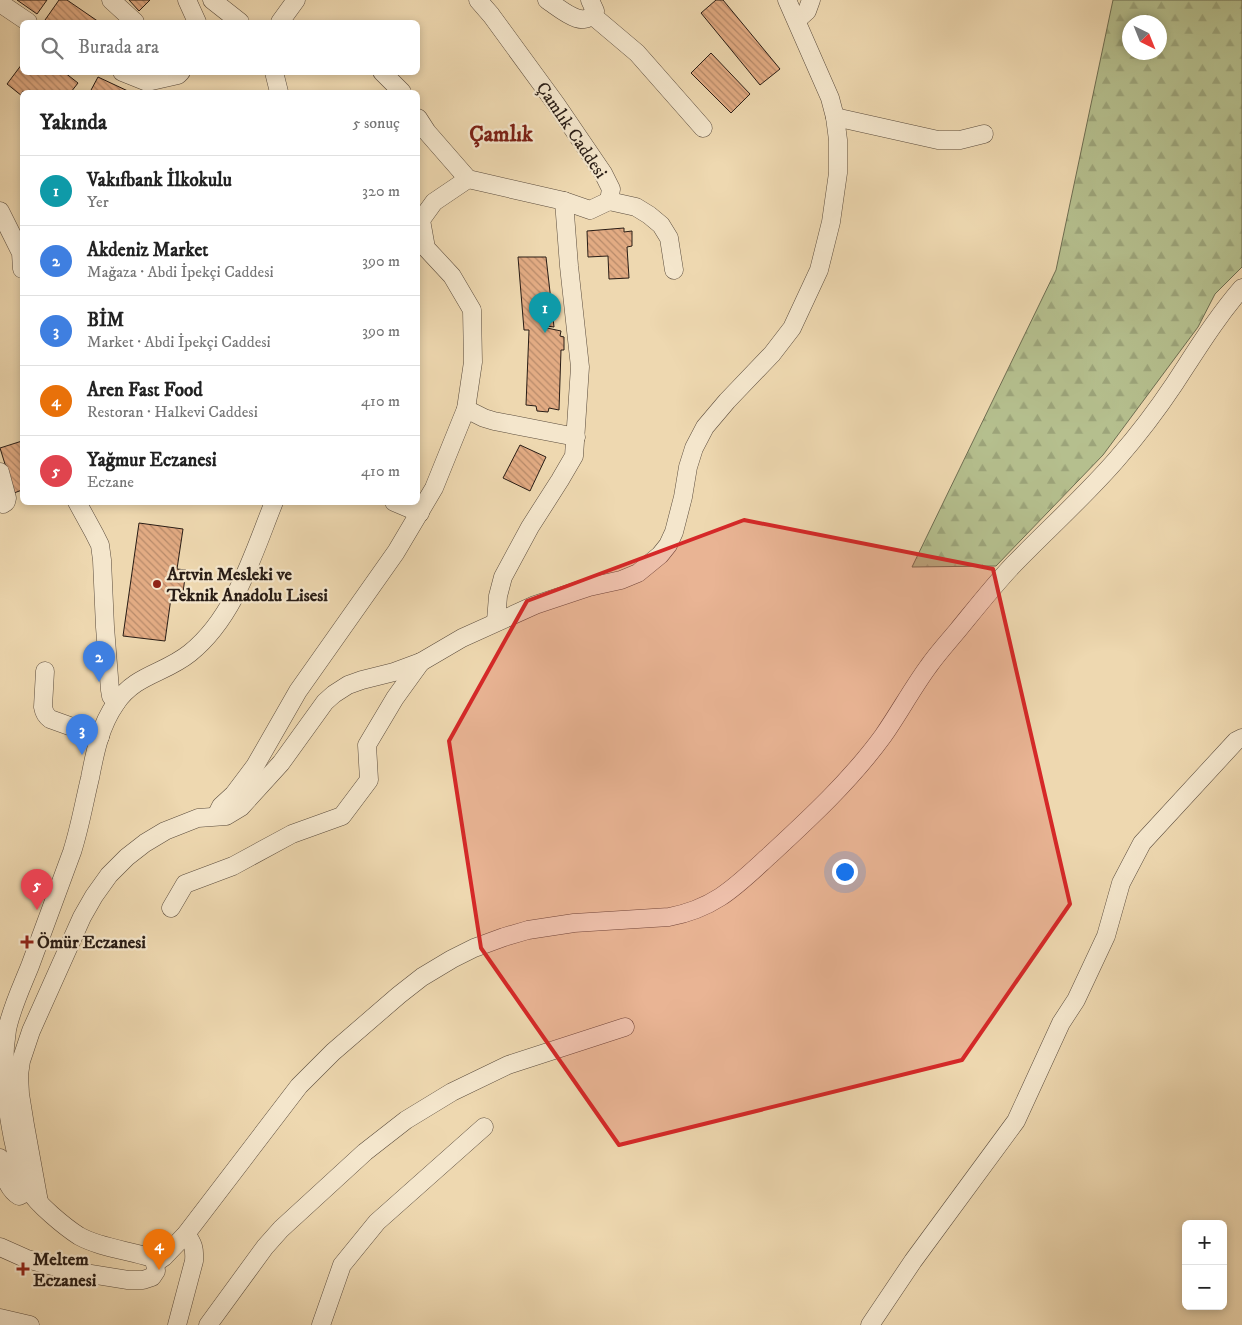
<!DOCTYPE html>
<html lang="tr">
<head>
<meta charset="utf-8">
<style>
  :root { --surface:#fff; --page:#f2f2f2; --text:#222; --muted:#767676; --line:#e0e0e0; --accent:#1a73e8 }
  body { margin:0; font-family:"IM FELL DW Pica",serif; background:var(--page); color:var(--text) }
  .controls { position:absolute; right:15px; bottom:15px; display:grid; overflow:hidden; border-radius:8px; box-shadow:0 2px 8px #0003 }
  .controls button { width:45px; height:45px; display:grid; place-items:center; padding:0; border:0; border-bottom:1px solid var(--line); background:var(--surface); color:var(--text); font:25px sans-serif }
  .compass { position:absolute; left:1122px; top:15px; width:45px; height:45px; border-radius:50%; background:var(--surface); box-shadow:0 2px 8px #0003; rotate:137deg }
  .you { position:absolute; left:844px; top:871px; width:18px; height:18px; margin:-12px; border:4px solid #fff; border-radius:50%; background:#1a73e8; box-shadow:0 0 0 8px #1a73e833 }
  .badge { display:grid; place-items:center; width:32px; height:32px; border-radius:50%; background:var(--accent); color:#fff; font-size:16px; font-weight:700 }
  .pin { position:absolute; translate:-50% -41px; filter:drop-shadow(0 1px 2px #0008) }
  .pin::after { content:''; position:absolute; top:26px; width:18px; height:15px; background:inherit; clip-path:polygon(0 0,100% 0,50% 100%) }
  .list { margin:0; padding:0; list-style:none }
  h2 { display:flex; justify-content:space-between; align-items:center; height:65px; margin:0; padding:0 20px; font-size:21px }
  h2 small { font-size:16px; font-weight:400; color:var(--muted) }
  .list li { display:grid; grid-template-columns:32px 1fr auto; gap:15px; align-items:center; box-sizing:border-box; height:70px; padding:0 20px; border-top:1px solid var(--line) }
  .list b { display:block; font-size:19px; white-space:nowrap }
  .list p { margin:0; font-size:16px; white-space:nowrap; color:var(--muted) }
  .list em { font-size:16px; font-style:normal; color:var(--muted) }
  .icon { flex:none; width:28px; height:28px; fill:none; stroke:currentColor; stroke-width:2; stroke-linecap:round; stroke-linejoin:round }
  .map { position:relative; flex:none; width:1242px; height:1325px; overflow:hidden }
  .search { position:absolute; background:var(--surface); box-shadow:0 2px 8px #0003; left:20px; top:20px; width:400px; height:55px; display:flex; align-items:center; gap:12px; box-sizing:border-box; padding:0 18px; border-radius:8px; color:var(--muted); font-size:19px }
  .panel { position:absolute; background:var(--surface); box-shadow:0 2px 8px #0003; left:20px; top:90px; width:400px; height:415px; border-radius:8px }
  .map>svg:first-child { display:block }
</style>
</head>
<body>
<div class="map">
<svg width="1242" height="1325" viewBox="0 0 1242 1325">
  <defs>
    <pattern id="forest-firs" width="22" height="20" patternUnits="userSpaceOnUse" patternTransform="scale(1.25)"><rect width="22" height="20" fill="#b5bf8e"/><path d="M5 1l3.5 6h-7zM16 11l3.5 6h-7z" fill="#9ca47a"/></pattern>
    <pattern id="building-back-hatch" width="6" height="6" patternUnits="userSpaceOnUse" patternTransform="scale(1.25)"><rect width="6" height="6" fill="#e2ab83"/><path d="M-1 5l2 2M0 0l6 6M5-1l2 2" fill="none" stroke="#b78a6a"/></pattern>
  </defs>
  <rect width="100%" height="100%" fill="#eed8b0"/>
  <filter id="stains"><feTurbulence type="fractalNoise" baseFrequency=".004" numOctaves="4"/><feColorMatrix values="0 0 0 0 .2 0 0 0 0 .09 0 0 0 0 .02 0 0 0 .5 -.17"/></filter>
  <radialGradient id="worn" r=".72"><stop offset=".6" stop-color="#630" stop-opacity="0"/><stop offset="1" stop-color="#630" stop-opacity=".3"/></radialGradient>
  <path fill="url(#forest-firs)" stroke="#6e6e52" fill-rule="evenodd" d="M1113 0H1242V267L1215 294 1198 327 1103 455 996 566 912 567 1056 270ZM1130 22H1160V52H1130Z"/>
  <g fill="url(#building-back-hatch)" stroke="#281c15">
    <polygon points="17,0 47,0 37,14"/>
    <polygon points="59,0 67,0 99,22 49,22 45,20"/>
    <polygon points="129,0 150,0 139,11"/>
    <polygon points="716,0 723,0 780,69 760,85 701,13"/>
    <polygon points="711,53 750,94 731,113 691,73"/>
    <polygon points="22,64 22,72 64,72 78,83 71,92 22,92 22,96 7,84"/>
    <polygon points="98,77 130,92 90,92"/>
    <polygon points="624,228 624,232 632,231 632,246 627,247 629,278 609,279 608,256 588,257 587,231"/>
    <polygon points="518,257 546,257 554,327 547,326 547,328 561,331 560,336 564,337 564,350 561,350 559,410 549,408 548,412 537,411 536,406 526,405 529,330 524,330"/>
    <polygon points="22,441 22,490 14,493 0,448"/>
    <polygon points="520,445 546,457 530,491 503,478"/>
    <polygon points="139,523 183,529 177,569 186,570 182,600 171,598 165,641 123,636"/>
  </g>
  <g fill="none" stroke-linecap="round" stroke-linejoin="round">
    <g stroke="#5a4b3c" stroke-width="19">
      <g id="minor">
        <polyline points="111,0 135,22"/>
        <polyline points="187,0 197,22"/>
        <polyline points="212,0 240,22"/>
        <path d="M547 0C561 9 584 31 595 11L590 0"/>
        <polyline points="0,3 28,22"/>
        <polyline points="592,15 637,53 703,128"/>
        <polyline points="797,20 807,11 811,0"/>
        <polyline points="280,22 296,0"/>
        <polyline points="122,72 147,82 178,75 181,72"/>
        <polyline points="274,72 279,92"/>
        <polyline points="382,72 402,92"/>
        <polyline points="835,117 938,140 960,140 984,134"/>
        <polyline points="418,118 427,132 468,179 564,201 590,210 609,201 611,189 603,173 556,104 491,15 478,0"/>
        <polyline points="609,201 636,207 649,215 661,225 669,238 674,270"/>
        <polyline points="0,211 21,253 22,269"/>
        <polyline points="466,409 484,418 494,421 576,437"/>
        <polyline points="0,472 7,498 6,502 3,504 0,503"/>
        <polyline points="77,502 94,533 100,545 102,560 105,627 110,690 111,696 116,703"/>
        <polyline points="394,502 420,513"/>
        <polyline points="496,621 498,596 503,577 530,527 560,480 574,456 580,367 569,266 564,201"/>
        <path d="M45 671 43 707C44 713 46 716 50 719L100 737"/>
        <polyline points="216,816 221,806 234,794 255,766 298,691 396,552 434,488 466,409 473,362 472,310 452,276 426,248 421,220 434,202 468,179"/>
        <polyline points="171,908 185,884 233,866 292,834 342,816 369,780 367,745 395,698 421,662"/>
        <path d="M0 1158C4 1172 6 1188 19 1196L29 1191"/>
        <polyline points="39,1202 25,1125 20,1094 19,1075 21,1061 31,1031 82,917 94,896 109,875 127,857 145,843 165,831 198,818 226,816 241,807 281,763 325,702 334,694 348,685 362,680 394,672 421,662 462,638 535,605 589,587 621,580 638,573 660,555 668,545 674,532 683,497 688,467 694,448 705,427 727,401 772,354 792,328 819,270 831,222 838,173 838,140 835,117 830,98 787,0"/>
        <path d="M0 1247 27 1259 45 1264 72 1271 128 1280H143L152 1277 156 1271 155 1263 152 1258C128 1250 101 1248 79 1236 65 1227 37 1204 29 1190 20 1175 17 1156 13 1139 6 1103 1 1067 7 1030 11 1009 22 986 30 966 44 928 58 890 72 852 80 827 84 803 90 778 95 752 100 726 116 703 136 674 164 674 190 653 235 617 253 554 274 502"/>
        <path d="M155 1263 164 1257 186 1234 299 1086 333 1052 399 995 422 977 452 959 474 948 504 937 528 930 574 923 669 917C716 908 736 886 770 855 810 818 851 780 883 736 899 713 912 689 928 667 937 654 948 642 958 630 976 608 994 585 1014 564 1048 529 1085 496 1117 459 1138 435 1157 410 1175 383 1196 351 1216 318 1242 288"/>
        <polyline points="0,1318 30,1325"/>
        <path d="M177 1325 194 1261C195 1249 193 1243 186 1234"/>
        <polyline points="208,1325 265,1247 281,1229 365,1152 406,1120 452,1092 508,1065 625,1027"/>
        <polyline points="321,1325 342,1265 377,1222 484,1127"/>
        <polyline points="870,1325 913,1261 1016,1121 1061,1023 1076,1000 1106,936 1121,883 1142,843 1236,741 1242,738"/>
      </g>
    </g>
    <use href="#minor" stroke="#f4e6cc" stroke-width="18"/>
  </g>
  <path fill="#d62828" fill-opacity="0.2" stroke="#d62828" stroke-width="4" stroke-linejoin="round" d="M744 520 993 569 1070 904 962 1060 619 1145 481 948 449 741 527 601Z"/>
  <g fill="#8f2418" stroke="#f4e6cc" stroke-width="2">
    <circle cx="157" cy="584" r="5"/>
    <path d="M24.5 934.5h5v5h5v5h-5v5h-5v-5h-5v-5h5z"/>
    <path d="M20.5 1261.5h5v5h5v5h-5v5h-5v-5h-5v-5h5z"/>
  </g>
  <g text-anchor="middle" stroke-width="4.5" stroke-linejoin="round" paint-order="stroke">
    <g font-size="18" fill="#281c15" stroke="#f4e6cc">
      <text transform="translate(572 130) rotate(56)" y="6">Çamlık Caddesi</text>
    </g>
    <g font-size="18" font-weight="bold" fill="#281c15" stroke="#f4e6cc" text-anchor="start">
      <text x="167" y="580">Artvin Mesleki ve<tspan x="167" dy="21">Teknik Anadolu Lisesi</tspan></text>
      <text x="37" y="948">Ömür Eczanesi</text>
      <text x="33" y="1265">Meltem<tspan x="33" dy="21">Eczanesi</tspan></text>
    </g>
    <g font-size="22" font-weight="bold" fill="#7a1f14" stroke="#f4e6cc">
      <text x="501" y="141">Çamlık</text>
    </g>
  </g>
  <rect width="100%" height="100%" filter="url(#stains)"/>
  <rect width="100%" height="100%" fill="url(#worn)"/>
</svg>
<div class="controls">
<button>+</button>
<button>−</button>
</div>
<svg class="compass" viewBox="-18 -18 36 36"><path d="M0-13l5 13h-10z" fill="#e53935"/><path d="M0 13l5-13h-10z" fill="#767676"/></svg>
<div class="you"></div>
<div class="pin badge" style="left:545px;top:333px;background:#0f9aa8">1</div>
<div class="pin badge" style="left:99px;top:682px;background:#3f7fe0">2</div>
<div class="pin badge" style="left:82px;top:755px;background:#3f7fe0">3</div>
<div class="pin badge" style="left:159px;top:1270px;background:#e8710a">4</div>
<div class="pin badge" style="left:37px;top:910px;background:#e0444e">5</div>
<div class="search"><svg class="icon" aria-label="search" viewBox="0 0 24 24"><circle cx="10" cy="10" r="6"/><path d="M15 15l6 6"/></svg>Burada ara</div>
<section class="panel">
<h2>Yakında<small>5 sonuç</small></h2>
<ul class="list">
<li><span class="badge" style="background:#0f9aa8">1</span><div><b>Vakıfbank İlkokulu</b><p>Yer</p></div><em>320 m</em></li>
<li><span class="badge" style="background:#3f7fe0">2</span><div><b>Akdeniz Market</b><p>Mağaza · Abdi İpekçi Caddesi</p></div><em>390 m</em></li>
<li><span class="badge" style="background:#3f7fe0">3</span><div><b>BİM</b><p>Market · Abdi İpekçi Caddesi</p></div><em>390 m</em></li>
<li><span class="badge" style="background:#e8710a">4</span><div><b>Aren Fast Food</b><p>Restoran · Halkevi Caddesi</p></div><em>410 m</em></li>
<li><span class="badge" style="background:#e0444e">5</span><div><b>Yağmur Eczanesi</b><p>Eczane</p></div><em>410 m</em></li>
</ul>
</section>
</div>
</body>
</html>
